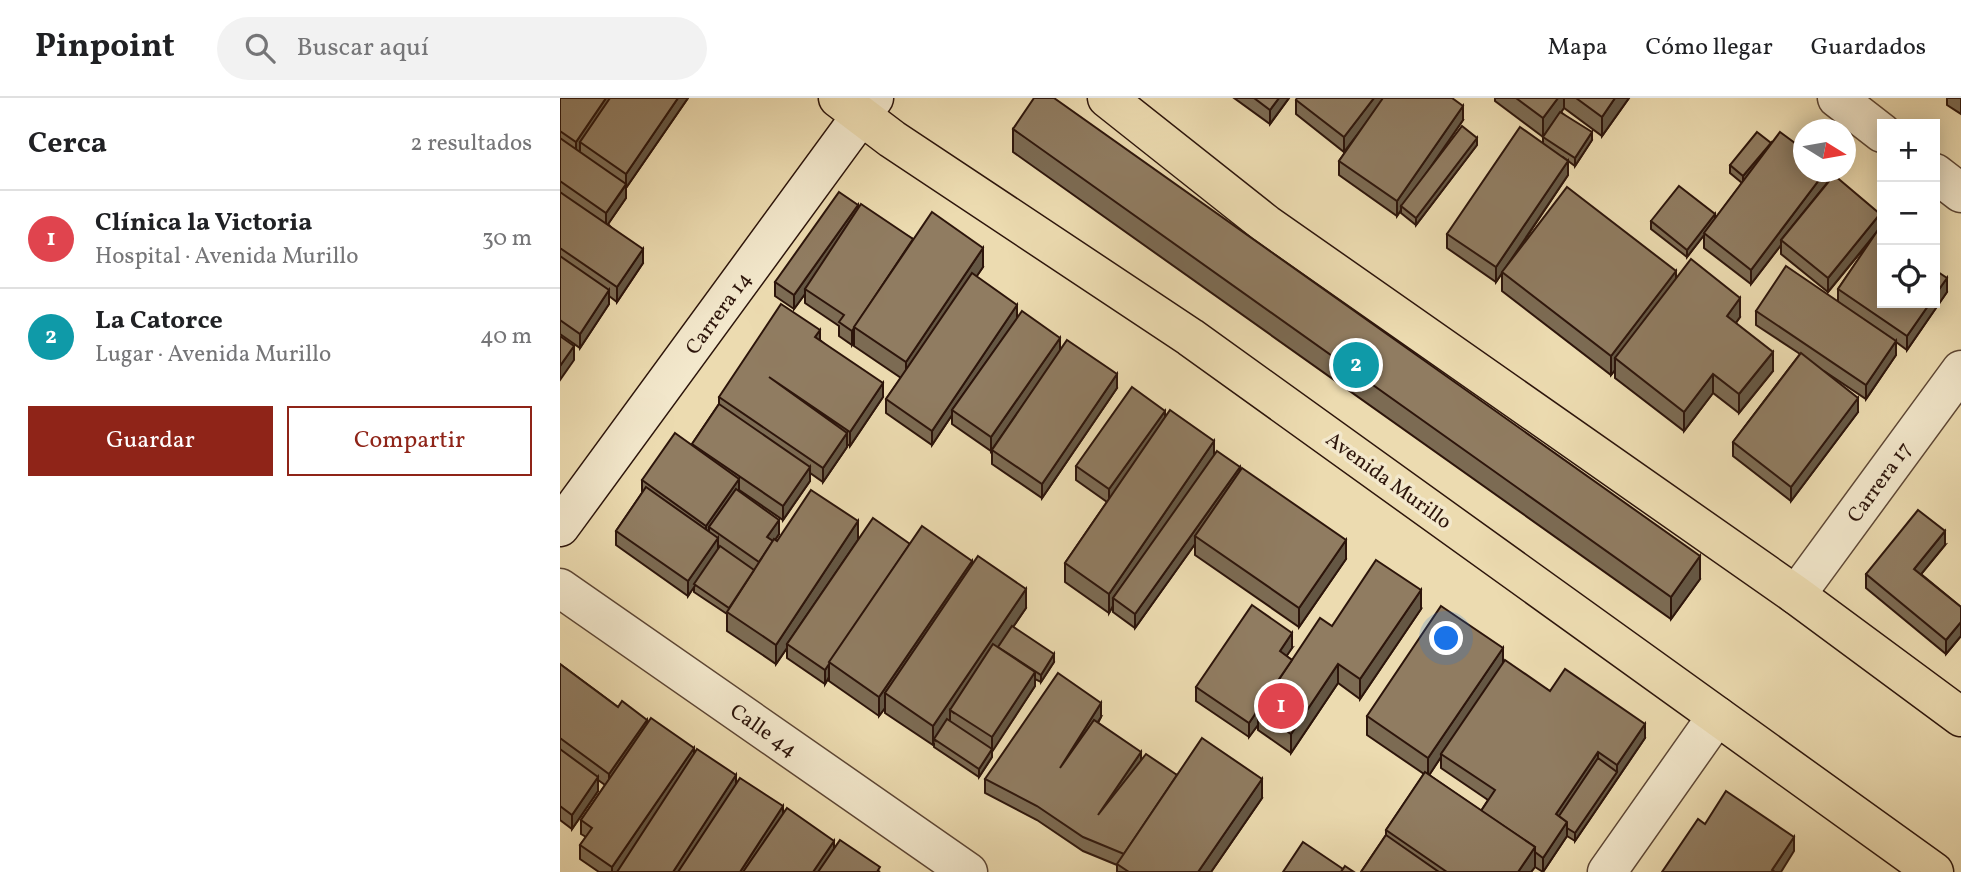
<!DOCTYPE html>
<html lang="es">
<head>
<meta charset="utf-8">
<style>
  :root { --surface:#fff; --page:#f2f2f2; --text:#202124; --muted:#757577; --line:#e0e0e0; --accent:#8f2418 }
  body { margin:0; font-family:Vollkorn,serif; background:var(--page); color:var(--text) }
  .controls { position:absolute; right:21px; top:21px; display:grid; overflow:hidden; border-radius:0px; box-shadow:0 4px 18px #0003 }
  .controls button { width:63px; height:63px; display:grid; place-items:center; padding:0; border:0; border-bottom:2px solid var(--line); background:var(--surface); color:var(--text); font:35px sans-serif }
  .compass { position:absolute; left:1233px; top:21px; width:63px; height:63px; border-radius:50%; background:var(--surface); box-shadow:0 4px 18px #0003; rotate:101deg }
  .you { position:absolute; left:887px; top:541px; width:24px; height:24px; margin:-18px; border:5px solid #fff; border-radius:50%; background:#1a73e8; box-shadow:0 0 0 10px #1a73e833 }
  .badge { display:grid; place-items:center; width:46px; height:46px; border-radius:50%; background:var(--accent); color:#fff; font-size:23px; font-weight:700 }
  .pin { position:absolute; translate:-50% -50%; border:4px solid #fff; box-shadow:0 2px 7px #0006 }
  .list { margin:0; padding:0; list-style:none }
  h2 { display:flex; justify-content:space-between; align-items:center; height:91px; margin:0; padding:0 28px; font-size:30px }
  h2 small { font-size:23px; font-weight:400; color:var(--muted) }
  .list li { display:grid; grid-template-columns:46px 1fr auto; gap:21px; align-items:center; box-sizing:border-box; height:98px; padding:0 28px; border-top:2px solid var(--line) }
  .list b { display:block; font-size:26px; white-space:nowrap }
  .list p { margin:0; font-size:23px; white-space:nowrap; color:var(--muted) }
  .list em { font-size:23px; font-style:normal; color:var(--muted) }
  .actions { display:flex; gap:14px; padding:21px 28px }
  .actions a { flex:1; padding:16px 0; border:2px solid var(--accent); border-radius:0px; text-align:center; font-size:24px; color:var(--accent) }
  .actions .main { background:var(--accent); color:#fff }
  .icon { flex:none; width:38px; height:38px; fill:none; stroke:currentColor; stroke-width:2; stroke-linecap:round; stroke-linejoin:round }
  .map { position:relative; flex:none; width:1401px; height:774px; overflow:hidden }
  header { display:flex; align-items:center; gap:42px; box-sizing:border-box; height:98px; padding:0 35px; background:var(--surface); border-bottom:2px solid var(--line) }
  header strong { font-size:33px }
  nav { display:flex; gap:38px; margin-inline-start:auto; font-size:24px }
  .search { width:490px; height:63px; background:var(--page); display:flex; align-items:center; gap:18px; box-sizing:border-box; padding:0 24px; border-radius:38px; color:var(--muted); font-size:26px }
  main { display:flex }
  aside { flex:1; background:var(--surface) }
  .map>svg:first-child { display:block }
</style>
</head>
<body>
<header>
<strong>Pinpoint</strong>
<div class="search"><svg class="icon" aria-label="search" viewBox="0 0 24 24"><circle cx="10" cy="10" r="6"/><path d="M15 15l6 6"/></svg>Buscar aquí</div>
<nav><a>Mapa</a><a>Cómo llegar</a><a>Guardados</a></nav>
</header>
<main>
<aside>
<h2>Cerca<small>2 resultados</small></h2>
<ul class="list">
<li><span class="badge" style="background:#e0444e">1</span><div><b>Clínica la Victoria</b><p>Hospital · Avenida Murillo</p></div><em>30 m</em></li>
<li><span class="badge" style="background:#0f9aa8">2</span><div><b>La Catorce</b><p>Lugar · Avenida Murillo</p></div><em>40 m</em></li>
</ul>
<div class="actions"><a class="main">Guardar</a><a>Compartir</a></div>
</aside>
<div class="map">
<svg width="1401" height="774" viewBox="0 0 1401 774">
  <rect width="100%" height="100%" fill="#ecdbb0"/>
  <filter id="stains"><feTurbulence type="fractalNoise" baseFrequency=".00286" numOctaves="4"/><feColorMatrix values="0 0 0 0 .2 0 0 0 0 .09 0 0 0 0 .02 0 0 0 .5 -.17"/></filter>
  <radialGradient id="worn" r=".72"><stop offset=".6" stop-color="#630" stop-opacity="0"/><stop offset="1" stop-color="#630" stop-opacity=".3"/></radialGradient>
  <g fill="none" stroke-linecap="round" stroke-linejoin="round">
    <g stroke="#5d4634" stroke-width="41">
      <g id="street">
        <polyline points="1277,0 1322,35"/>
        <polyline points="1375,75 1401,95"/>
        <polyline points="0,490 408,774"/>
        <polyline points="1236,497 1401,272"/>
        <polyline points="1047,774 1157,618"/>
      </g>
    </g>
    <g stroke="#2d150b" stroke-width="41">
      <polyline id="secondary" points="0,429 314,0"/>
    </g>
    <g stroke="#2d150b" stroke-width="41">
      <g id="primary">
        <polyline points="278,0 332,41 630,239 1374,774"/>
        <polyline points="547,0 706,126 1236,497 1401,619"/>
      </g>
    </g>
    <use href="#street" stroke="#f3e8cc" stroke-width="38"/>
    <use href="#secondary" stroke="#f3e8cc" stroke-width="38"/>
    <use href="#primary" stroke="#ecdbb0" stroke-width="38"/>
  </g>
  <g fill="#7c6b53" stroke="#2d150b" stroke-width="2" fill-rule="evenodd">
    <polygon points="0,0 128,0 66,90 66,100 48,126 83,165 57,204 49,198 49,206 20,250 0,236"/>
    <polygon points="674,0 729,0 710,26"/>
    <polygon points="935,0 1069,0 1042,38 1004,10 1001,14 1032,42 1015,68 1004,60 1008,77 950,164 1116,182 1180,219 1176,225 1213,273 1179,315 1153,295 1124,333 1055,280 1055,272 1051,277 942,193 942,175 936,184 887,150 887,136 983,46 983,39 935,3"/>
    <polygon points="1387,0 1401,0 1401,16 1387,7"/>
    <polygon points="736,2 903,22 869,71 917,47 856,127 841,115 841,112 837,118 779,77 779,63 800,33 784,54 736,16"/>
    <polygon points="453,31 1140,481 1111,521 453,54"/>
    <polygon points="1211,47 1268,74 1268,84 1320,130 1318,132 1387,194 1347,252 1336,244 1336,257 1306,301 1264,273 1298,314 1231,403 1173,358 1173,344 1240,256 1196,227 1196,213 1278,204 1278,191 1315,137 1268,194 1221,156 1221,147 1191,186 1144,150 1144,137 1127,159 1091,131 1091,123 1155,121 1182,85 1170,75 1170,67"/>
    <polygon points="298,111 353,141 423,169 416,179 457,219 500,252 557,290 482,400 432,366 432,352 442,337 431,353 392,326 392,317 372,347 326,315 326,301 341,280 294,248 294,244 292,247 279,238 279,228 245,205 245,196 234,211 215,198 215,184"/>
    <polygon points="260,242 323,299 290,348 287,346 287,349 263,384 250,375 250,383 223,422 179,392 179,393 219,436 215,442 217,443 298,442 350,446 412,466 466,510 453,529 494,564 481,584 475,581 475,588 432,653 432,659 419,679 374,649 374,645 373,647 325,615 325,610 319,618 269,583 269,579 265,586 227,560 227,550 216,566 167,533 167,516 134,494 134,488 128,498 56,447 56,433 82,395 82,382 132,348 132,346 159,306 159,299"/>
    <polygon points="605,319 654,358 680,374 786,461 739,529 635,457 635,446 575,530 553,514 553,508 549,515 505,484 505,465 547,404 516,382 516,368"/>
    <polygon points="1385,447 1361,476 1401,509 1401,538 1386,556 1306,490 1306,476"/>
    <polygon points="861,511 800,601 778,585 731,655 698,632 698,627 689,639 636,603 636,589 732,550 726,558 732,562 772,528"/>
    <polygon points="0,566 58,609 87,625 176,686 223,715 274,751 320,774 39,774 20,761 20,747 26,739 21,736 21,722 45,687 38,682 38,693 12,731 0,722"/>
    <path d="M943 566 990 593 1085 640 1015 743 1007 738 983 774 975 769 971 774H801L826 737V732L864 676 807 637V618ZM881 659V670L928 702 921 713 869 677Z"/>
    <polygon points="541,619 538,625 581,662 617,677 702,700 651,774 557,774 557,767 523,753 477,722 425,695 425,681"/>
  </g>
  <g fill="#655744" stroke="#2d150b" stroke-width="2">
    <polygon points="46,0 56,0 20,44 20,53 16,58 16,44"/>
    <polygon points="118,0 128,0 66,90 66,100 46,129 46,115 66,87 66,76"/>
    <polygon points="719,0 729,0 710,26 710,12"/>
    <polygon points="814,0 825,0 784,54 784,39"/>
    <polygon points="998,0 1004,0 1004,10 983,39 983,20"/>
    <polygon points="1055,0 1069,0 1042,38 1042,19"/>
    <polygon points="903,8 903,22 843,109 841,108 841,112 837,118 837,103"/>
    <polygon points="1032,34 1032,42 1015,68 1015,60"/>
    <polygon points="917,40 917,47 856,127 856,120"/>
    <polygon points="1211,45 1211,53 1183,85 1183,78"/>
    <polygon points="1008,63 1008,77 936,184 936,169"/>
    <polygon points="1265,74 1268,74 1268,84 1221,142 1221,147 1191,186 1191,172"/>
    <polygon points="298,107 298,121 245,191 245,196 234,211 234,197"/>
    <polygon points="1155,116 1155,123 1127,159 1127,152"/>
    <polygon points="1320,116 1320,130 1268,194 1268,180"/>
    <polygon points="423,150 423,169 346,283 346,264"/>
    <polygon points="83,151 83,165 57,204 57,189"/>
    <polygon points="1116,173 1116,192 1055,260 1055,272 1051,277 1051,258"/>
    <polygon points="1387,180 1387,194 1347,252 1347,238 1370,205 1375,205 1375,197"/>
    <polygon points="49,192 49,206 20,250 20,236"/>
    <polygon points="1180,200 1180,219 1167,237 1167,218"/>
    <polygon points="457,207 457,221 392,312 392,317 372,347 372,333"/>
    <polygon points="294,230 294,244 292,247 292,233"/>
    <polygon points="260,232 260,246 255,239"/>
    <polygon points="500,240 500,254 431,353 431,339"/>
    <polygon points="1336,243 1336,257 1306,301 1306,287"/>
    <polygon points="14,248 14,262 0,282 0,268"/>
    <polygon points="1213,254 1213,273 1179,315 1179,296"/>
    <polygon points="557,276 557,290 482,400 482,386"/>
    <polygon points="1153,276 1153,295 1124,333 1124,314"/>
    <polygon points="323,285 323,299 290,348 290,334"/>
    <polygon points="1298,300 1298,314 1231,403 1231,389"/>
    <polygon points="605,313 605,327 549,405 549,391"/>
    <polygon points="287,335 287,349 263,384 263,370"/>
    <polygon points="654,343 654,362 553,500 553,508 549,515 549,496"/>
    <polygon points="250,369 250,383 223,422 223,408"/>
    <polygon points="680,369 680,383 635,438 635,446 575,530 575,516"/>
    <polygon points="179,381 179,395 149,429 149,437 146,442 146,428"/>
    <polygon points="219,422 219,436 213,445 199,478 199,464 207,439"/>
    <polygon points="298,423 298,442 227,546 227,550 216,566 216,547"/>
    <polygon points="1385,433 1385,447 1354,485 1354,471"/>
    <polygon points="158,440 158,454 128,498 128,483"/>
    <polygon points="786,442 786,461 739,529 739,510"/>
    <polygon points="1140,458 1140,481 1111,521 1111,499"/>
    <polygon points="412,463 412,482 325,595 325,610 319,618 319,599"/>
    <polygon points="466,491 466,510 394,615 390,612 390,622 376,643 374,641 373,647 373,628"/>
    <polygon points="861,492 861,511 800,601 800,581"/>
    <polygon points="1401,524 1401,538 1386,556 1386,542"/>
    <polygon points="732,535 732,550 720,568 720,553"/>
    <polygon points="943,550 943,569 881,656 881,659 868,679 868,660"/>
    <polygon points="494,556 494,564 481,584 481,577"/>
    <polygon points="732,562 698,613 698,627 689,639 689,625"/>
    <polygon points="269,565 269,579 265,586 265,572"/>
    <polygon points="778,566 778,585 731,655 731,636"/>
    <polygon points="475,574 475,588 432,654 432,639"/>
    <polygon points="541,605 541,619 500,685 500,670"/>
    <polygon points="87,622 87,636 49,690 49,676"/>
    <polygon points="1085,626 1085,640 1015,743 1015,735 1057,674 1057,667"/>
    <polygon points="134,650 134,664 58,774 52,774 52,769"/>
    <polygon points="432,651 432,659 419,679 419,671"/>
    <polygon points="581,654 581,668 538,717"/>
    <polygon points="1038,654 1038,668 999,725 996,716"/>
    <polygon points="176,677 176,691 122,774 113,774"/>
    <polygon points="38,679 38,693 12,731 12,717"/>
    <polygon points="702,681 702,700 651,774 638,774"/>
    <polygon points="223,708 223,722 189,774 180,774"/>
    <polygon points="1007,724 1007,738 983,774 983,760"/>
    <polygon points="1234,739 1234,753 1221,774 1212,774 1212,772"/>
    <polygon points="274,743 274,757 263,774 253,774"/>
    <polygon points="975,749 975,769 971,774 958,774"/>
  </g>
  <g fill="#907c61" stroke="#2d150b" stroke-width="2">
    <polygon points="0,0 46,0 16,44 0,33"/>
    <polygon points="50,0 118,0 66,76 20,44"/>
    <polygon points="474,0 494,0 1140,458 1111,499 453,31"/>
    <polygon points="694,0 719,0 710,12"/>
    <polygon points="737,0 814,0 784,39 736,2"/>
    <polygon points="823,0 892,0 903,8 837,103 779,63"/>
    <polygon points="956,0 998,0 983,20"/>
    <polygon points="1016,0 1055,0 1042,19"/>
    <polygon points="1000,14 1032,34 1015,60 983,39"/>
    <polygon points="902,28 917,40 856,120 841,108"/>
    <polygon points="960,29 1008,63 936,169 887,136"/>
    <polygon points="1197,34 1211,45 1183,78 1170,67"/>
    <polygon points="1220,34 1243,51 1243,74 1265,74 1191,172 1144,135"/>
    <polygon points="0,40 66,86 46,115 0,83"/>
    <polygon points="1274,77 1320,116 1268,180 1221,142"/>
    <polygon points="1119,88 1155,116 1127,152 1091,123"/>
    <polygon points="1007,89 1116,173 1051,258 942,174"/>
    <polygon points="0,94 83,151 57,189 0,150"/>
    <polygon points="279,94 298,107 234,197 215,184"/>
    <polygon points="301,106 353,141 292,233 279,224 284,217 245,191"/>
    <polygon points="372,114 423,150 346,264 294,229"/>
    <polygon points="1318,132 1322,135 1322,205 1370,205 1347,238 1278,191"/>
    <polygon points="0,158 49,192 20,236 0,222"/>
    <polygon points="1131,161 1180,200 1167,218 1213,254 1179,296 1153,276 1124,314 1055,260"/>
    <polygon points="1226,168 1336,243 1306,287 1196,213"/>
    <polygon points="1375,172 1387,180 1375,197"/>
    <polygon points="412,175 457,207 372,333 326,301"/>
    <polygon points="221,206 260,232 255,239 323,285 290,334 209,279 287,335 263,370 159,299"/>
    <polygon points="462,213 500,240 431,339 392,312"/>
    <polygon points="0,238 14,248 0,268"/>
    <polygon points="507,242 557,276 482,386 432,352"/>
    <polygon points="1241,255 1298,300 1231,389 1173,344"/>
    <polygon points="572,289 605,313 549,391 516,368"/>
    <polygon points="159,306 250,369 223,408 132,346"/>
    <polygon points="610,312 654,343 549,496 505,465"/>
    <polygon points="115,335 179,381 146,428 82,382"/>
    <polygon points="657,353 680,369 575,516 553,500"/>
    <polygon points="682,370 786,442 739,510 635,438"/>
    <polygon points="86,389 158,440 128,483 56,433"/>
    <polygon points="176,391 219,422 207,439 213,443 199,464 149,429"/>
    <polygon points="251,392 298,423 216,547 167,514 214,441 217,443"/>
    <polygon points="1358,412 1385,433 1354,471 1401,509 1401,524 1386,542 1306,476"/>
    <polygon points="313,420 350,446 265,572 227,546"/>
    <polygon points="362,428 412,463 319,599 269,564"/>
    <polygon points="160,448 194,472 169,510 134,486"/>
    <polygon points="418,458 466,491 373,628 325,595"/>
    <polygon points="816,462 861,492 800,581 778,566 731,636 698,613 760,520 772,528"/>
    <polygon points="692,507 732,535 720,553 732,562 689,625 636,589"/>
    <polygon points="881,508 943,550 868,660 807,618"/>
    <polygon points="452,528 494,556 481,577 438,549"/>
    <polygon points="433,546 475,574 432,639 390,612"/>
    <polygon points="945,562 990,593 1005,571 1085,626 1057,667 1038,654 996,716 1007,724 983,760 975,754 975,749 921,713 935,692 881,656"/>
    <polygon points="0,566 58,609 62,603 87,622 49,676 0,640"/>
    <polygon points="498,575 541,605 500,670 534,622 581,654 538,717 586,656 617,677 564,756 523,739 477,708 425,681"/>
    <polygon points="91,620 134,650 52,769 20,747 32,730 21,722"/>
    <polygon points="387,621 432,651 419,671 374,641"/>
    <polygon points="642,640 702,681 638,774 569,774 557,766"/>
    <polygon points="0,651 38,679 12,717 0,708"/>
    <polygon points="137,651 176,677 113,774 57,774"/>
    <polygon points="1038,660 1057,674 1015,735 1007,730 1007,724 999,718"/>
    <polygon points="865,674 975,749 958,774 887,774 826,732"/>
    <polygon points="180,680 223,708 180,774 118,774"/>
    <polygon points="1166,693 1234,739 1212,772 1215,774 1102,774 1138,721 1145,726"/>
    <polygon points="227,710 274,743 253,774 183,774"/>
    <polygon points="826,737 879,774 801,774"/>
    <polygon points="280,742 320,769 317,774 258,774"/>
    <polygon points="743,744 783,771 781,774 723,774"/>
    <polygon points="785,768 794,774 781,774"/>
  </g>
  <g text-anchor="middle" stroke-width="7" stroke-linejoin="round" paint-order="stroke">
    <g font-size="21" fill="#2d150b" stroke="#f3e8cc">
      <text transform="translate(158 215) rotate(-54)" y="7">Carrera 14</text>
      <text transform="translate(829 382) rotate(36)" y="7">Avenida Murillo</text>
      <text transform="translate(1319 384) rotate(-54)" y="7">Carrera 17</text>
      <text transform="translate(204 632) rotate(35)" y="7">Calle 44</text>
    </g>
  </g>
  <rect width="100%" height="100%" filter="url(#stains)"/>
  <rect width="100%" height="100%" fill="url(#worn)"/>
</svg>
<div class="controls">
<button>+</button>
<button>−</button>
<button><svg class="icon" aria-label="locate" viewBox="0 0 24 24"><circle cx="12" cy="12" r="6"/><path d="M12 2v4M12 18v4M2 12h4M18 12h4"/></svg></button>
</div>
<svg class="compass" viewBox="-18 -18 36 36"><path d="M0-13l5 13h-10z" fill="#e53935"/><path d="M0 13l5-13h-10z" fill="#757577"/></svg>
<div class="you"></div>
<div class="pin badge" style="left:721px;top:608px;background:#e0444e">1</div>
<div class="pin badge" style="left:796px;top:267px;background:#0f9aa8">2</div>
</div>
</main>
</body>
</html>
